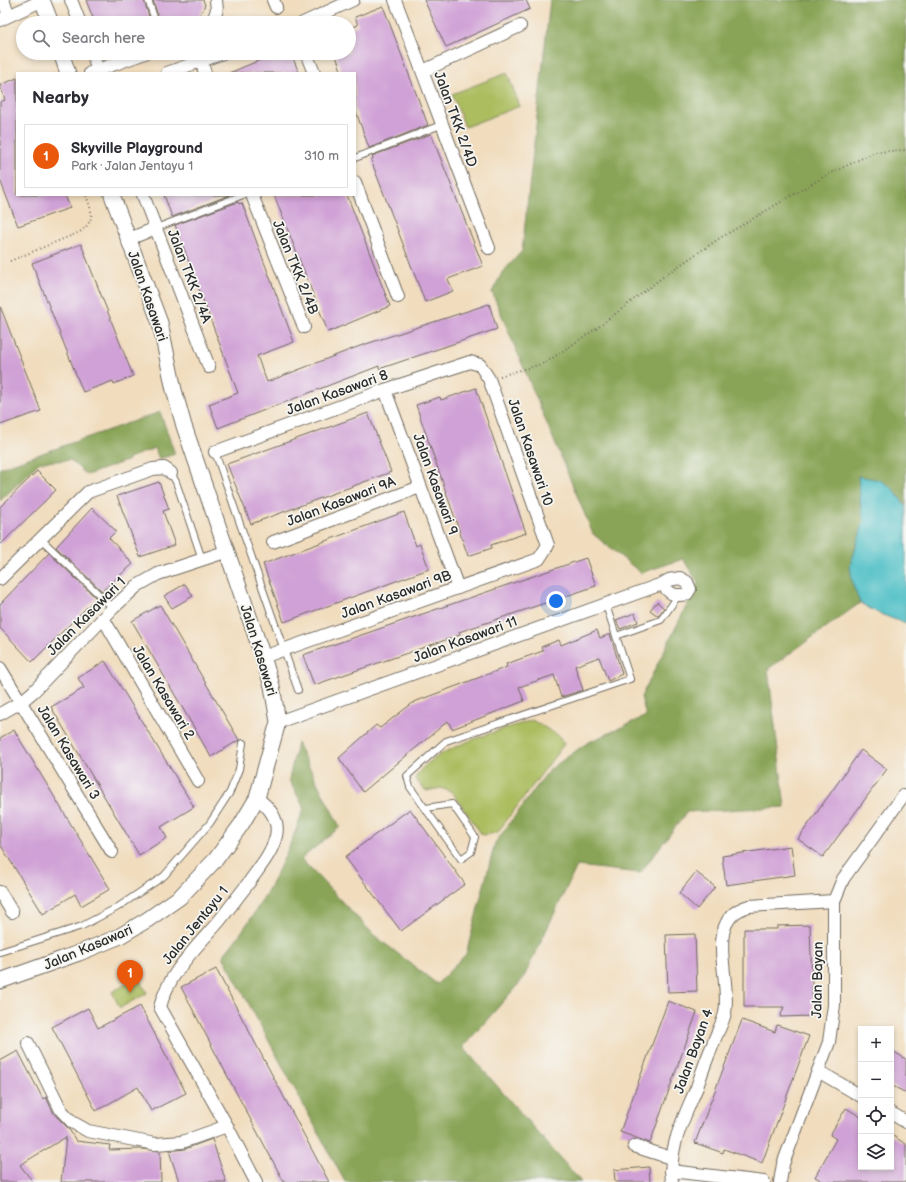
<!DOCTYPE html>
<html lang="en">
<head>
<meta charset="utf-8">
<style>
  :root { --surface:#fff; --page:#f2f2f3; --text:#2b2b33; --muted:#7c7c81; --line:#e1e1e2; --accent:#ea580c }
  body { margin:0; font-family:"Balsamiq Sans",sans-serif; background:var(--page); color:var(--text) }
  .controls { position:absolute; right:12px; bottom:12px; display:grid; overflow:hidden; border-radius:0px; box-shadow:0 2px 6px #0003 }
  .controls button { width:36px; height:36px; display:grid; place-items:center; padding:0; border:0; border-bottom:1px solid var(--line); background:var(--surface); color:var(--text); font:20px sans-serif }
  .you { position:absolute; left:556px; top:601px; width:14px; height:14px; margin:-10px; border:3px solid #fff; border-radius:50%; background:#1a73e8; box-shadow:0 0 0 6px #1a73e833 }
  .badge { display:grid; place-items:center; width:26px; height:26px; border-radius:50%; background:var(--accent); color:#fff; font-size:13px; font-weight:700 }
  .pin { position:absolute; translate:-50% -33px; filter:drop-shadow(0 1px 2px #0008) }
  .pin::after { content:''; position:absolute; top:21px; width:14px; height:12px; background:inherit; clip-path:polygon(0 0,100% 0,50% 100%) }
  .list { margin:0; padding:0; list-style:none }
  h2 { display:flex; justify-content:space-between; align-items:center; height:52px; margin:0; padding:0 16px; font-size:17px }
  h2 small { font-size:13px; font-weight:400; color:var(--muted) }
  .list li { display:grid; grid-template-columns:26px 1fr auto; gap:12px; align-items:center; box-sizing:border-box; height:64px; margin:0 8px 8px; padding:0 8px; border:1px solid var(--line); border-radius:0px }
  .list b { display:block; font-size:15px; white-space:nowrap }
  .list p { margin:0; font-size:13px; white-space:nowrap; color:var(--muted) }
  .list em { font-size:13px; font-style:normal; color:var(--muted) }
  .icon { flex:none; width:22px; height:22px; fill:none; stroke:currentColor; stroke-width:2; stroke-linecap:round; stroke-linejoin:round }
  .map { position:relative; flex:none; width:906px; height:1182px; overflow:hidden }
  .search { position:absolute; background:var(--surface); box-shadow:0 2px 6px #0003; left:16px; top:16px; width:340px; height:44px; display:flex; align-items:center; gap:10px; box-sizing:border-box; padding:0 14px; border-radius:22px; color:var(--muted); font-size:15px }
  .panel { position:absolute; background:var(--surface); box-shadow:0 2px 6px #0003; left:16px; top:72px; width:340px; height:124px; border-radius:0px }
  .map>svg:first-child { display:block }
</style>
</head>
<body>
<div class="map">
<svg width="906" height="1182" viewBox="0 0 906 1182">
  <rect width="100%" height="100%" fill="#f6f6f2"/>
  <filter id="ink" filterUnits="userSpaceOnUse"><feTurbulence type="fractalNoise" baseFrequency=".025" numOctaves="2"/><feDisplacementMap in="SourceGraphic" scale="8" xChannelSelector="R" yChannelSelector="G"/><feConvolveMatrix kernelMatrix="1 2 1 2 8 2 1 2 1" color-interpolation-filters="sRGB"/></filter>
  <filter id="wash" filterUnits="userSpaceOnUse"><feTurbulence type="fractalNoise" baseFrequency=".012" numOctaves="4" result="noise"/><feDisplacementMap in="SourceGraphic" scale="16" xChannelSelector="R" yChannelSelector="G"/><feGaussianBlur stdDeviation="0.9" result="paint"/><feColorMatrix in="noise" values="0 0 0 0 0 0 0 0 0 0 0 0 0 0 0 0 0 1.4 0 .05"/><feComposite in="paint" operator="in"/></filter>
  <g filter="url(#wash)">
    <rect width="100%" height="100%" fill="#f1ddbe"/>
    <g fill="#acbd61" stroke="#6c7446">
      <polygon points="507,73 520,106 465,127 452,94"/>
      <path d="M532 720 559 736 564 744 497 833 482 835 452 792 441 788 426 791 415 779C427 749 502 730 532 720Z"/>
      <polygon points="139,977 147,993 120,1008 112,992"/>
    </g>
    <g fill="#89a457" stroke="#5a6841">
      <path d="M550 0H906V506L892 488 880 480 858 476 861 507 864 521 850 566 853 585 860 603 768 669 785 807 687 812 640 873 577 866 523 979 463 1047 581 1182H345L223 956C260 911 285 863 304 808L289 780 297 743 340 827 301 859 374 935 437 984 466 954 495 843 549 770 587 743 646 716 641 697 698 583 683 559 641 573 593 534 492 292 502 273 522 251Z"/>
      <polygon points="160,412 175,454 159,459 155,448 129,458 129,460 87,475 70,460 40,462 0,501 0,468"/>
    </g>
    <polygon fill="#53c1c7" stroke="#3f7679" points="858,476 880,480 892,488 906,506 906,624 878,613 860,603 853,585 850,566 864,521 861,507"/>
    <g id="blocks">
      <g fill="#d0a1d6">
        <polygon points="86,0 144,0 151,23 95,23"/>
        <polygon points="153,0 203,0 205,5 198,18 185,23 160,23"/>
        <polygon points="424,0 526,0 530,9 446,47"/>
        <polygon points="383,6 428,125 369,148 355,109 355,73 342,73 335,53 349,53 349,29 358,25 355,17"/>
        <polygon points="277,53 291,53 299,73 229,73"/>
        <polygon points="17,78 17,195 65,195 70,208 18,226 0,180 0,102 5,100 0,85"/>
        <polygon points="431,134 483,266 448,279 453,291 425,302 371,160 373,159 372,156"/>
        <polygon points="164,195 230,195 172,217"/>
        <polygon points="274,195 347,195 390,306 328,332"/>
        <polygon points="238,202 239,204 242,203 294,342 257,356 267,382 360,346 489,304 497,329 379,369 379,366 218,428 209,404 238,393 175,225"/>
        <polygon points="81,244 133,376 114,384 113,381 83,392 32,263"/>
        <polygon points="0,306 41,411 0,425"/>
        <polygon points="476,388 526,533 491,545 492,548 468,556 416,405 440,397 441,400"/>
        <polygon points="368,413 391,472 251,524 227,464"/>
        <polygon points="37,471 56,490 0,545 0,507"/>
        <polygon points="159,482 169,509 163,511 175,545 140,557 117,496"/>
        <polygon points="92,508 116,531 109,538 133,564 102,591 56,547"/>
        <polygon points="404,512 416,546 420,544 429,569 284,622 263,564"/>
        <polygon points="49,553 96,598 32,662 0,628 0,604"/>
        <polygon points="586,558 596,586 459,632 460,635 314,685 303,655"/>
        <polygon points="185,584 193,596 172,608 164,596"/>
        <polygon points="657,602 664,608 658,616 650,610"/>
        <polygon points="160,605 239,740 211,757 132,621"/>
        <polygon points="635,613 638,622 620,629 616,620"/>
        <polygon points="597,630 600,638 610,634 622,674 608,681 599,657 575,666 583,690 561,697 554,675 519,687 524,701 452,729 448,721 363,792 339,758 376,725 380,728 414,702 507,667 506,664 543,651 541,647 559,640 561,645"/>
        <polygon points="105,661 194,807 161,827 167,838 139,855 51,707 84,688 78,678"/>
        <polygon points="14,730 110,889 81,906 75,894 43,914 0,844 0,738"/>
        <polygon points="861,750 887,769 823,857 798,839"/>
        <polygon points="410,809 465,884 401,931 345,857"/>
        <polygon points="791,846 795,875 726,885 722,856"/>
        <polygon points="696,872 715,887 697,909 679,893"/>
        <polygon points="810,925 813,1016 780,1017 784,1007 744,1007 744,929 777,929 777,926"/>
        <polygon points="695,934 697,991 668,992 666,935"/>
        <polygon points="216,969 269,1069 329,1182 284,1182 229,1079 181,987"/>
        <polygon points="668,1001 697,1012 650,1143 620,1132"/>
        <polygon points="140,1006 186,1093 151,1111 138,1087 96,1111 52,1027 88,1008 98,1028"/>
        <polygon points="742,1020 775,1032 777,1025 809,1036 762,1163 724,1149 723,1153 695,1143"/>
        <polygon points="891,1050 906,1059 906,1093 891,1085"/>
        <polygon points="18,1051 43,1099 46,1097 54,1114 69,1129 76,1141 110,1145 109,1150 142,1149 160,1151 161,1182 61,1182 66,1137 20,1165 33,1182 0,1182 0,1061"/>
        <polygon points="846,1108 861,1117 861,1167 891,1167 891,1135 906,1144 906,1182 824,1182 815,1177 836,1139 830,1135"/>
        <polygon points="212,1139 226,1182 179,1182 169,1151 185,1149"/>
        <polygon points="649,1167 650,1182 615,1182 614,1170"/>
      </g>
    </g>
  </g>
  <g filter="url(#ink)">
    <use href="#blocks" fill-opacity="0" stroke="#70695e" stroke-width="1"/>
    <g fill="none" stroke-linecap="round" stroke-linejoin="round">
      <g stroke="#70695e" stroke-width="8">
        <g id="service">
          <polyline points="148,0 156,23"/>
          <polyline points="355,158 441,125"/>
          <polyline points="156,228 243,195"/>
          <polyline points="215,452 298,690"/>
          <polyline points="171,473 176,482 202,559"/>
          <polyline points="41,539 113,608"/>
          <polyline points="616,636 661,620 678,596"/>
          <polyline points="426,808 452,804 475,837 471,852 461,859 410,787 407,776 446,741 630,679 606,605"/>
          <polyline points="0,952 82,926 118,907 164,876 210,823 230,792 239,769 243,743"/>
        </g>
      </g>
      <g stroke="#70695e" stroke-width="14">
        <g id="minor">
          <polyline points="3,0 9,15"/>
          <polyline points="71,0 80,23"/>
          <polyline points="273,0 276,7"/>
          <path d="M395 0C427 82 457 166 489 248"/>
          <polyline points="0,20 43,0"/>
          <polyline points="212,23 217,10 216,0"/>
          <polyline points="303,23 353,0"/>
          <polyline points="92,53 98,70"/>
          <polyline points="306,53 314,73"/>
          <polyline points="201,61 205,73"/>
          <polyline points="423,71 520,26"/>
          <polyline points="90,73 145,53"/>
          <polyline points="167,73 223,53"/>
          <polyline points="355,182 398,297"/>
          <polyline points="143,195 209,367"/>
          <polyline points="252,195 304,327"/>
          <polyline points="129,239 156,228"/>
          <polyline points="385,390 458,588"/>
          <polyline points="215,452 385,390 470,362 480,365 489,379 548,545 539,559 263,657"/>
          <polyline points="273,542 420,487"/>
          <polyline points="0,579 88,492 153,469 164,468 171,473"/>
          <polyline points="103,618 198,781"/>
          <polyline points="0,668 112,852"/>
          <polyline points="0,714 21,702 34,691 113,608 137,586 158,574 228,551"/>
          <path d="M278 722 662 584 669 580 680 578 687 582 690 589 687 594C674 597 670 594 662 584"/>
          <polyline points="0,892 12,912"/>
          <polyline points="28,1043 61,1110 72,1122 88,1131 155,1144 182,1142 227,1126"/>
          <polyline points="818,1071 861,1096"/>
          <polyline points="891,1113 906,1122"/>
          <polyline points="634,1146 671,1158"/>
          <polyline points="671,1171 764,1182"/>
          <path d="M256 1182 227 1126 160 1007C169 972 197 947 220 920 230 907 240 894 250 881 259 868 272 853 276 836 280 819 269 807 257 798"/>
          <path d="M672 1182C668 1147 684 1118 697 1087 702 1072 707 1058 713 1044 716 1034 723 1023 725 1013 732 977 702 919 749 906L834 901"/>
          <polyline points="780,1182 783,1164 829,1042 834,1005 834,901 843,879 903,796"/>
        </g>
      </g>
      <g stroke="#70695e" stroke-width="17">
        <g id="tertiary">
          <polyline points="42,0 51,23"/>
          <polyline points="61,53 68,73"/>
          <polyline points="0,981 79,953 118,937 147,920 180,897 216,859 241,825 257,798 278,722 272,686 263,657 184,426 174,390 160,323 112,195"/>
        </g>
      </g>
      <g stroke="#70695e" stroke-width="2" stroke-dasharray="1 3" stroke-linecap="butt">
        <path d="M10 261 80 232C96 219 92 213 86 195"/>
        <polyline points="500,376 545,363 597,328 668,273 720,238 825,176 875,152 906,150"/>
      </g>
      <use href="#service" stroke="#fff" stroke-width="6"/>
      <use href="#minor" stroke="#fff" stroke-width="12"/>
      <use href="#tertiary" stroke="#fff" stroke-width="15"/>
    </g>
  </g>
  <g text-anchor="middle" stroke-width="3.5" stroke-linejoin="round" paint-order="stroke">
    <g font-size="14" fill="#2b2b2b" stroke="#f6f6f2">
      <text transform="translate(456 119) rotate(70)" y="5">Jalan TKK 2/4D</text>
      <text transform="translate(296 267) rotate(68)" y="5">Jalan TKK 2/4B</text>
      <text transform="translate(190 276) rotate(69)" y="5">Jalan TKK 2/4A</text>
      <text transform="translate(148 296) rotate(71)" y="5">Jalan Kasawari</text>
      <text transform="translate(337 392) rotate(-20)" y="5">Jalan Kasawari 8</text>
      <text transform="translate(531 452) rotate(71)" y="5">Jalan Kasawari 10</text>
      <text transform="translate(436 484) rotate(70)" y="5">Jalan Kasawari 9</text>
      <text transform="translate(341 501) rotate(-21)" y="5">Jalan Kasawari 9A</text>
      <text transform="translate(396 594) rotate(-20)" y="5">Jalan Kasawari 9B</text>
      <text transform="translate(86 616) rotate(-45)" y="5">Jalan Kasawari 1</text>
      <text transform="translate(465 639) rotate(-20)" y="5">Jalan Kasawari 11</text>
      <text transform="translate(259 650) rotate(73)" y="5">Jalan Kasawari</text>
      <text transform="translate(164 692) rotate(59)" y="5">Jalan Kasawari 2</text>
      <text transform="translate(69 752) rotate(59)" y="5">Jalan Kasawari 3</text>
      <text transform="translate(195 925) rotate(-51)" y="5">Jalan Jentayu 1</text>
      <text transform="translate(88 947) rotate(-23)" y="5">Jalan Kasawari</text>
      <text transform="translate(817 980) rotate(-89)" y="5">Jalan Bayan</text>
      <text transform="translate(693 1051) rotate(-70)" y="5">Jalan Bayan 4</text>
    </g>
  </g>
</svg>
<div class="controls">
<button>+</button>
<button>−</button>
<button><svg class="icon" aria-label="locate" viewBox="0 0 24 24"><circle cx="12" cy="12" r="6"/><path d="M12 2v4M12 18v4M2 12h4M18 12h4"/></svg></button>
<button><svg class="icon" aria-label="layers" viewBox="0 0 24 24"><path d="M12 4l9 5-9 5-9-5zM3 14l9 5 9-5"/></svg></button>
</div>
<div class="you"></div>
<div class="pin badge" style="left:130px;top:993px">1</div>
<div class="search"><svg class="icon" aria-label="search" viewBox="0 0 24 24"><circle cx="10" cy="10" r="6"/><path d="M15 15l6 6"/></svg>Search here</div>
<section class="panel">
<h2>Nearby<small></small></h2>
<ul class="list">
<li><span class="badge">1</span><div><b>Skyville Playground</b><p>Park · Jalan Jentayu 1</p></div><em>310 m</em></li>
</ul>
</section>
</div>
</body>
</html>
